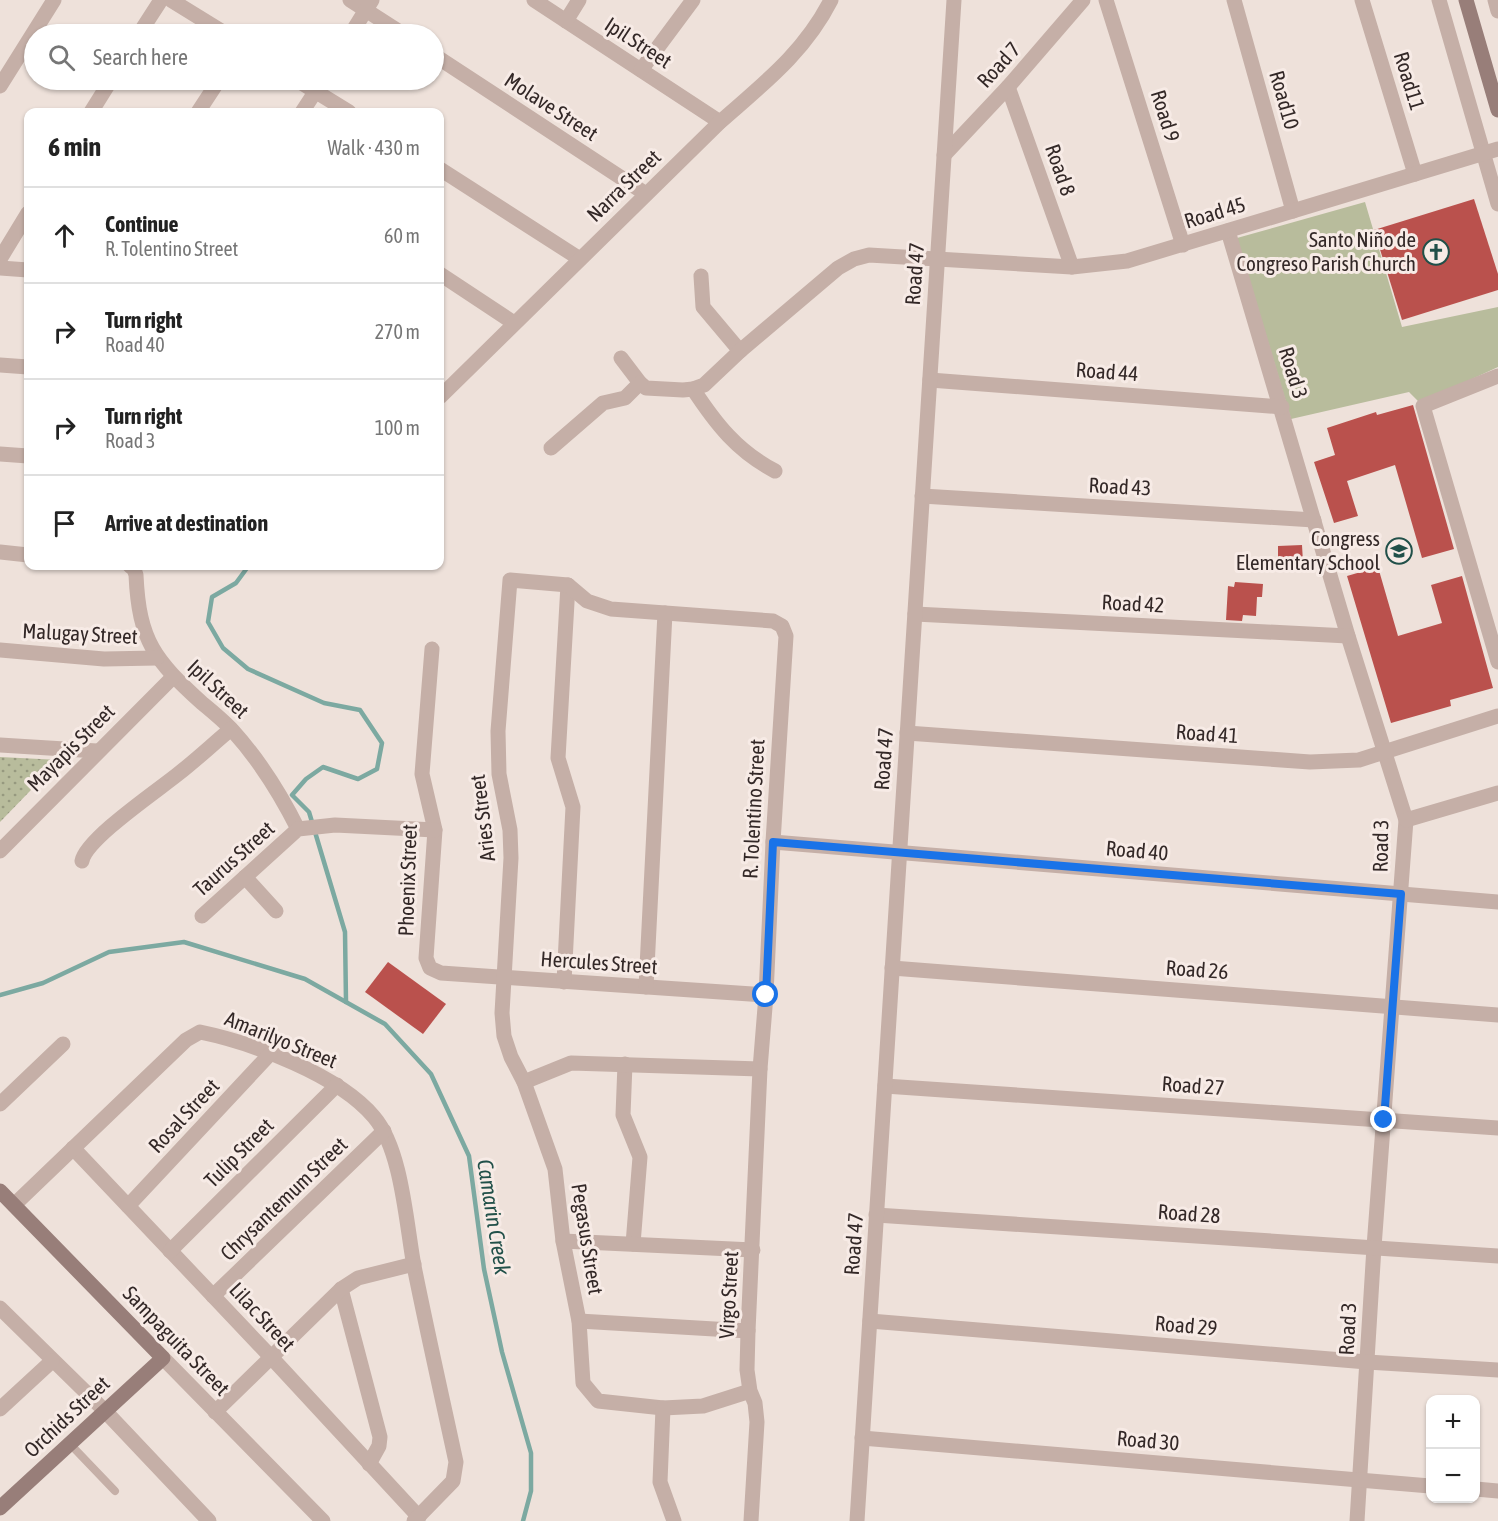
<!DOCTYPE html>
<html lang="en">
<head>
<meta charset="utf-8">
<style>
  :root { --surface:#fff; --page:#f6f6f6; --text:#222; --muted:#767676; --line:#e0e0e0 }
  body { margin:0; font-family:"Asap Condensed",sans-serif; background:var(--page); color:var(--text) }
  .controls { position:absolute; right:18px; bottom:18px; display:grid; overflow:hidden; border-radius:12px; box-shadow:0 2px 4px #0004 }
  .controls button { width:54px; height:54px; display:grid; place-items:center; padding:0; border:0; border-bottom:2px solid var(--line); background:var(--surface); color:var(--text); font:30px sans-serif }
  .stop { position:absolute; width:18px; height:18px; margin:-14px; border:4px solid #1a73e8; border-radius:50%; background:#fff }
  .stop.end { background:#1a73e8; border-color:#fff; box-shadow:0 2px 6px #0008 }
  .list { margin:0; padding:0; list-style:none }
  h2 { display:flex; justify-content:space-between; align-items:center; height:78px; margin:0; padding:0 24px; font-size:26px }
  h2 small { font-size:20px; font-weight:400; color:var(--muted) }
  .list li { display:grid; grid-template-columns:39px 1fr auto; gap:18px; align-items:center; box-sizing:border-box; height:96px; padding:0 24px; border-top:2px solid var(--line) }
  .list b { display:block; font-size:22px; white-space:nowrap }
  .list p { margin:0; font-size:20px; white-space:nowrap; color:var(--muted) }
  .list em { font-size:20px; font-style:normal; color:var(--muted) }
  .icon { flex:none; width:33px; height:33px; fill:none; stroke:currentColor; stroke-width:2; stroke-linecap:round; stroke-linejoin:round }
  .map { position:relative; flex:none; width:1498px; height:1521px; overflow:hidden }
  .search { position:absolute; background:var(--surface); box-shadow:0 2px 4px #0004; left:24px; top:24px; width:420px; height:66px; display:flex; align-items:center; gap:15px; box-sizing:border-box; padding:0 21px; border-radius:33px; color:var(--muted); font-size:22px }
  .panel { position:absolute; background:var(--surface); box-shadow:0 2px 4px #0004; left:24px; top:108px; width:420px; height:462px; border-radius:12px }
  .map>svg:first-child { display:block }
</style>
</head>
<body>
<div class="map">
<svg width="1498" height="1521" viewBox="0 0 1498 1521">
  <defs>
    <pattern id="park-dots" width="8" height="8" patternUnits="userSpaceOnUse" patternTransform="scale(1.5)"><rect width="8" height="8" fill="#b8bc9c"/><path d="M2 2h.1M6 6h.1" fill="none" stroke="#96997f" stroke-width="1.8" stroke-linecap="round"/></pattern>
  </defs>
  <rect width="100%" height="100%" fill="#eee1da"/>
  <polygon fill="#b8bc9c" points="1365,202 1402,327 1498,307 1498,367 1420,403 1409,392 1291,419 1237,238"/>
  <polygon fill="url(#park-dots)" points="0,757 60,760 0,822"/>
  <g fill="none" stroke-linecap="round" stroke-linejoin="round">
    <g stroke="#7ca9a1" stroke-width="4.5">
      <polyline points="246,566 247,568 236,583 212,597 208,622 223,648 248,669 324,703 360,710 382,743 377,769 358,779 323,767 306,779 292,795 309,812 345,932 346,1002"/>
      <polyline points="0,995 43,983 109,952 184,942 305,979 385,1024 431,1074 469,1156 484,1269 502,1352 531,1453 531,1491 523,1521"/>
    </g>
  </g>
  <g fill="#ba514d">
    <polygon points="1474,199 1498,274 1498,290 1402,320 1374,230"/>
    <polygon points="1413,405 1454,549 1422,558 1395,465 1347,481 1358,516 1334,523 1314,462 1335,455 1327,428 1376,412 1377,415"/>
    <polygon points="1302,545 1303,562 1297,562 1297,565 1278,566 1278,546"/>
    <polygon points="1378,567 1398,636 1442,623 1431,585 1462,576 1493,688 1450,700 1451,706 1391,723 1347,576"/>
    <polygon points="1235,582 1263,584 1262,597 1257,597 1256,616 1243,615 1242,621 1226,620 1228,586 1234,587"/>
    <polygon points="388,962 446,1004 423,1034 365,992"/>
  </g>
  <g fill="none" stroke-linecap="round" stroke-linejoin="round">
    <polyline stroke="#c5afa7" stroke-width="8" points="70,1444 115,1491"/>
    <g stroke="#c5afa7" stroke-width="15">
      <polyline points="171,0 226,34"/>
      <polyline points="350,0 403,34"/>
      <polyline points="534,0 720,122"/>
      <polyline points="1106,0 1183,245"/>
      <polyline points="1234,0 1293,211"/>
      <polyline points="1362,0 1415,174"/>
      <polyline points="1439,0 1498,204"/>
      <polyline points="1495,0 1498,11"/>
      <polyline points="566,21 579,0"/>
      <polyline points="139,34 161,0"/>
      <polyline points="351,34 372,0"/>
      <polyline points="434,55 646,194"/>
      <polyline points="641,70 693,0"/>
      <polyline points="297,80 349,112"/>
      <polyline points="0,86 54,0"/>
      <polyline points="1008,87 1072,267"/>
      <polyline points="91,112 111,80"/>
      <polyline points="198,112 219,80"/>
      <polyline points="302,112 323,80"/>
      <polyline points="944,155 1008,87 1083,0"/>
      <polyline points="440,169 580,259"/>
      <polyline points="1228,231 1348,636 1406,820 1374,1247 1357,1521"/>
      <polyline points="0,259 28,213"/>
      <polyline points="0,268 28,270"/>
      <polyline points="440,274 514,323"/>
      <polyline points="701,276 703,307 740,351"/>
      <polyline points="621,358 640,383 646,388 683,390 693,389 704,385 740,351 838,268 854,259 869,255 1072,267 1127,261 1498,149"/>
      <polyline points="0,365 28,367"/>
      <polyline points="1498,376 1423,406 1498,662"/>
      <polyline points="930,380 1282,407"/>
      <path d="M693 389C716 424 737 451 775 471"/>
      <path d="M440 397 720 122C763 84 804 53 831 0"/>
      <polyline points="551,448 603,403 625,398 640,383"/>
      <polyline points="0,454 28,456"/>
      <polyline points="922,496 1314,520"/>
      <polyline points="0,552 28,555"/>
      <path d="M130 566 134 569 136 575C139 642 155 660 202 703 213 712 224 721 233 731 260 761 280 793 298 829"/>
      <polyline points="915,614 1348,636"/>
      <polyline points="432,649 422,774 435,830 426,958 430,968 441,973 766,995"/>
      <polyline points="0,650 104,659 157,658"/>
      <polyline points="907,733 1310,762 1359,760 1498,716"/>
      <polyline points="0,745 97,751"/>
      <polyline points="1406,820 1498,793"/>
      <polyline points="773,842 1498,902"/>
      <polyline points="0,851 173,677"/>
      <path d="M82 861C86 839 157 791 178 774 196 760 213 744 231 729"/>
      <polyline points="245,877 276,911"/>
      <polyline points="202,916 298,829 335,825 435,830"/>
      <polyline points="892,968 1498,1015"/>
      <polyline points="564,982 573,807 558,758 568,585"/>
      <polyline points="646,987 665,613"/>
      <polyline points="625,1064 623,1115 640,1157 633,1244"/>
      <polyline points="524,1082 571,1063 760,1069"/>
      <polyline points="885,1086 1498,1128"/>
      <polyline points="0,1104 63,1044"/>
      <polyline points="73,1148 270,1356 419,1517"/>
      <path d="M14 1205 186 1040 200 1032C253 1043 339 1075 374 1117 402 1150 406 1223 414 1266 427 1331 442 1397 456 1462L453 1481 414 1521"/>
      <polyline points="128,1206 270,1054"/>
      <polyline points="876,1215 1498,1256"/>
      <polyline points="563,1241 753,1250"/>
      <polyline points="170,1251 337,1085"/>
      <polyline points="341,1289 380,1437 379,1446 369,1464"/>
      <polyline points="213,1296 384,1131"/>
      <polyline points="0,1308 105,1411 209,1521"/>
      <polyline points="579,1321 748,1331"/>
      <polyline points="870,1321 1367,1362 1498,1370"/>
      <polyline points="163,1358 323,1521"/>
      <polyline points="750,1391 703,1406 663,1408 598,1401 583,1383 579,1321 563,1241 555,1169 524,1082 511,1057 504,1036 502,1013 511,858 510,830 499,774 498,731 510,580 568,585 587,601 611,609 773,621 782,626 786,636 773,842 766,995 760,1069 748,1331 747,1370 750,1391 755,1403 757,1422 751,1521"/>
      <polyline points="663,1408 660,1482 674,1521"/>
      <polyline points="0,1409 52,1361"/>
      <polyline points="215,1412 341,1289 358,1278 414,1264"/>
      <polyline points="862,1438 1430,1486"/>
      <polyline points="1476,1489 1498,1491"/>
      <polyline points="857,1521 954,0"/>
    </g>
    <g stroke="#987e79" stroke-width="15">
      <polyline points="1466,0 1498,110"/>
      <polyline points="0,1191 163,1358 0,1508"/>
    </g>
  </g>
  <g fill="none" stroke-linecap="round" stroke-linejoin="round">
    <polyline stroke="#1a73e8" stroke-width="8" points="766,995 773,842 1401,894 1384,1120"/>
  </g>
  <defs>
    <g id="church-ring" transform="scale(1.35)"><circle r="9.5" fill="#f7ebe6" stroke="#215049" stroke-width="1.5"/><path d="M-1.2-6h2.4v3.5h3.3v2.4h-3.3V6h-2.4V-.1h-3.3v-2.4h3.3Z" fill="#215049"/></g>
    <g id="school-ring" transform="scale(1.35)"><circle r="9.5" fill="#f7ebe6" stroke="#215049" stroke-width="1.5"/><path d="M0-5L7-2L0 1L-7-2ZM-4 1L0 2.5L4 1V4Q0 6-4 4Z" fill="#215049"/></g>
  </defs>
  <g fill-rule="evenodd">
    <use href="#church-ring" x="1436" y="252"/>
    <use href="#school-ring" x="1399" y="551"/>
  </g>
  <g text-anchor="middle" stroke-width="6" stroke-linejoin="round" paint-order="stroke">
    <g font-size="21" fill="#332827" stroke="#f7ebe6">
      <text transform="translate(638 43) rotate(33)" y="7">Ipil Street</text>
      <text transform="translate(999 65) rotate(-48)" y="7">Road 7</text>
      <text transform="translate(1409 81) rotate(73)" y="7">Road11</text>
      <text transform="translate(1284 100) rotate(74)" y="7">Road10</text>
      <text transform="translate(551 107) rotate(33)" y="7">Molave Street</text>
      <text transform="translate(1165 116) rotate(73)" y="7">Road 9</text>
      <text transform="translate(1060 170) rotate(71)" y="7">Road 8</text>
      <text transform="translate(624 186) rotate(-44)" y="7">Narra Street</text>
      <text transform="translate(1215 213) rotate(-17)" y="7">Road 45</text>
      <text transform="translate(915 274) rotate(-86)" y="7">Road 47</text>
      <text transform="translate(1107 372) rotate(4)" y="7">Road 44</text>
      <text transform="translate(1293 373) rotate(73)" y="7">Road 3</text>
      <text transform="translate(1120 487) rotate(3)" y="7">Road 43</text>
      <text transform="translate(1133 604) rotate(3)" y="7">Road 42</text>
      <text transform="translate(80 634) rotate(3)" y="7">Malugay Street</text>
      <text transform="translate(218 689) rotate(43)" y="7">Ipil Street</text>
      <text transform="translate(1207 734) rotate(4)" y="7">Road 41</text>
      <text transform="translate(71 748) rotate(-45)" y="7">Mayapis Street</text>
      <text transform="translate(884 759) rotate(-86)" y="7">Road 47</text>
      <text transform="translate(754 809) rotate(-87)" y="7">R. Tolentino Street</text>
      <text transform="translate(483 818) rotate(-97)" y="7">Aries Street</text>
      <text transform="translate(1381 846) rotate(-89)" y="7">Road 3</text>
      <text transform="translate(1137 851) rotate(5)" y="7">Road 40</text>
      <text transform="translate(234 859) rotate(-42)" y="7">Taurus Street</text>
      <text transform="translate(408 880) rotate(-88)" y="7">Phoenix Street</text>
      <text transform="translate(599 963) rotate(4)" y="7">Hercules Street</text>
      <text transform="translate(1197 970) rotate(4)" y="7">Road 26</text>
      <text transform="translate(281 1040) rotate(22)" y="7">Amarilyo Street</text>
      <text transform="translate(1193 1086) rotate(4)" y="7">Road 27</text>
      <text transform="translate(184 1116) rotate(-47)" y="7">Rosal Street</text>
      <text transform="translate(239 1153) rotate(-45)" y="7">Tulip Street</text>
      <text transform="translate(284 1199) rotate(-44)" y="7">Chrysantemum Street</text>
      <text transform="translate(1189 1214) rotate(4)" y="7">Road 28</text>
      <text transform="translate(587 1239) rotate(81)" y="7">Pegasus Street</text>
      <text transform="translate(854 1244) rotate(-86)" y="7">Road 47</text>
      <text transform="translate(729 1295) rotate(-87)" y="7">Virgo Street</text>
      <text transform="translate(262 1317) rotate(47)" y="7">Lilac Street</text>
      <text transform="translate(1186 1326) rotate(5)" y="7">Road 29</text>
      <text transform="translate(1348 1329) rotate(-87)" y="7">Road 3</text>
      <text transform="translate(176 1341) rotate(46)" y="7">Sampaguita Street</text>
      <text transform="translate(67 1417) rotate(-43)" y="7">Orchids Street</text>
      <text transform="translate(1148 1441) rotate(5)" y="7">Road 30</text>
    </g>
    <g font-size="21" fill="#332827" stroke="#f7ebe6" text-anchor="end">
      <text x="1416" y="247">Santo Niño de<tspan x="1416" dy="24">Congreso Parish Church</tspan></text>
      <text x="1380" y="546">Congress<tspan x="1380" dy="24">Elementary School</tspan></text>
    </g>
    <g font-size="22" font-style="italic" fill="#215049" stroke="#f7ebe6">
      <text transform="translate(494 1217) rotate(81)" y="8">Camarin Creek</text>
    </g>
  </g>
</svg>
<div class="controls">
<button>+</button>
<button>−</button>
</div>
<div class="stop" style="left:766px;top:995px"></div>
<div class="stop end" style="left:1384px;top:1120px"></div>
<div class="search"><svg class="icon" aria-label="search" viewBox="0 0 24 24"><circle cx="10" cy="10" r="6"/><path d="M15 15l6 6"/></svg>Search here</div>
<section class="panel">
<h2>6 min<small>Walk · 430 m</small></h2>
<ul class="list">
<li><svg class="icon" aria-label="ahead" viewBox="0 0 24 24"><path d="M12 20V5M6 11l6-6 6 6"/></svg><div><b>Continue</b><p>R. Tolentino Street</p></div><em>60 m</em></li>
<li><svg class="icon" aria-label="right" viewBox="0 0 24 24"><path d="M7 20v-9h11M14 6l5 5-5 5"/></svg><div><b>Turn right</b><p>Road 40</p></div><em>270 m</em></li>
<li><svg class="icon" aria-label="right" viewBox="0 0 24 24"><path d="M7 20v-9h11M14 6l5 5-5 5"/></svg><div><b>Turn right</b><p>Road 3</p></div><em>100 m</em></li>
<li><svg class="icon" aria-label="arrive" viewBox="0 0 24 24"><path d="M6 21V4h12l-3 4 3 4H6"/></svg><div><b>Arrive at destination</b></div></li>
</ul>
</section>
</div>
</body>
</html>
